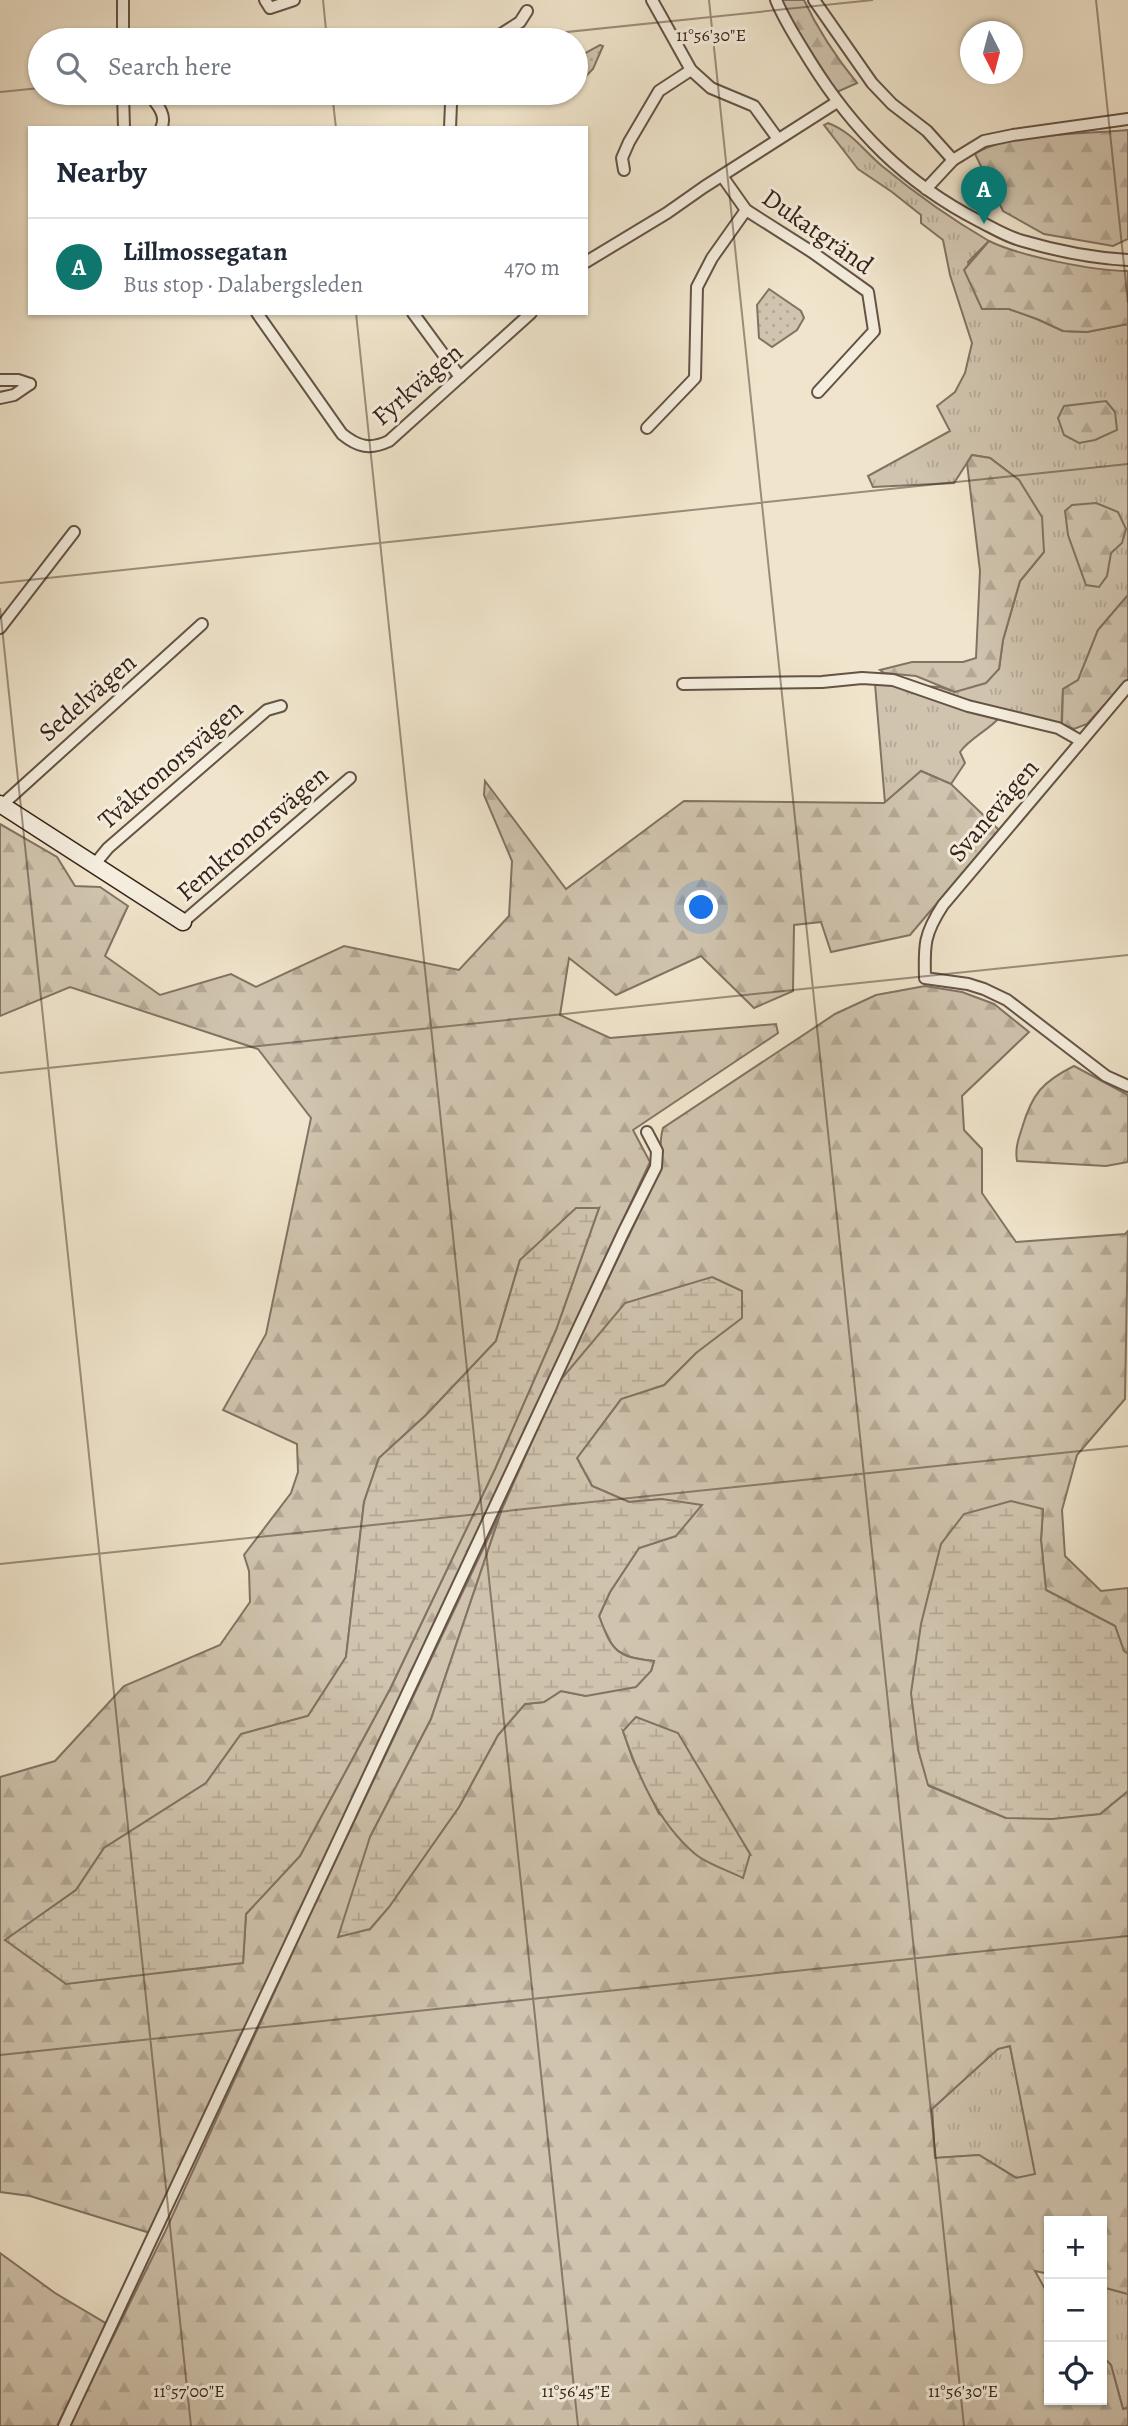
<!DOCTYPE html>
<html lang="en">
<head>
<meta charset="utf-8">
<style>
  :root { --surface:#fff; --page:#f2f2f3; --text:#1f2937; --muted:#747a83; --line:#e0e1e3; --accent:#0f766e }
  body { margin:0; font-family:Alegreya,serif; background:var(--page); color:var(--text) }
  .controls { position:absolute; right:21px; bottom:21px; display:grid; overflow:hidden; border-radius:0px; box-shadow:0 2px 5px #0004 }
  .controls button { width:63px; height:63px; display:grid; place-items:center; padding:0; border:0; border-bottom:2px solid var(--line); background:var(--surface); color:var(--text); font:35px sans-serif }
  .compass { position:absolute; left:960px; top:21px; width:63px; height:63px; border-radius:50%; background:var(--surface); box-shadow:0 2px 5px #0004; rotate:174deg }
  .you { position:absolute; left:702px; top:908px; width:24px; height:24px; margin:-18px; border:5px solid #fff; border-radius:50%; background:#1a73e8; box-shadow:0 0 0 10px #1a73e833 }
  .badge { display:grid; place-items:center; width:46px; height:46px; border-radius:50%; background:var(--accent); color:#fff; font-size:23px; font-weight:700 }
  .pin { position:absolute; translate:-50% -58px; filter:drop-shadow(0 2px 4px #0008) }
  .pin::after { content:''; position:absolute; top:37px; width:24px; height:21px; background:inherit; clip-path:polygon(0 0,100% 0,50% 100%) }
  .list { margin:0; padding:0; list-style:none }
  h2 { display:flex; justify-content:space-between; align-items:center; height:91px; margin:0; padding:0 28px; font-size:30px }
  h2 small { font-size:23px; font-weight:400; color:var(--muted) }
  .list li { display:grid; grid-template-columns:46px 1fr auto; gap:21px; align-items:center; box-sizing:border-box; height:98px; padding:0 28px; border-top:2px solid var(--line) }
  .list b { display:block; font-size:26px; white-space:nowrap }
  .list p { margin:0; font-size:23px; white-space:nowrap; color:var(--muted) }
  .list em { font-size:23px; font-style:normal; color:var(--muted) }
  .icon { flex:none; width:38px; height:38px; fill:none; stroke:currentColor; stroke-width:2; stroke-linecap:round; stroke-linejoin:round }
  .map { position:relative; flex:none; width:1128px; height:2426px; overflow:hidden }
  .search { position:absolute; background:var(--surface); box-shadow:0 2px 5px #0004; left:28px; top:28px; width:560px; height:77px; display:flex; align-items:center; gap:18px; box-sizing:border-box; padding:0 24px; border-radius:38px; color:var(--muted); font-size:26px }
  .panel { position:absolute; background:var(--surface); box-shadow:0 2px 5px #0004; left:28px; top:126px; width:560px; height:189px; border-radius:0px }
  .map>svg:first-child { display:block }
</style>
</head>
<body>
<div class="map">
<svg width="1128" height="2426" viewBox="0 0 1128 2426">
  <defs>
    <pattern id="grass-tufts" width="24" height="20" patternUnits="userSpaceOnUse" patternTransform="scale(1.75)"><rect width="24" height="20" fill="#d0c4ae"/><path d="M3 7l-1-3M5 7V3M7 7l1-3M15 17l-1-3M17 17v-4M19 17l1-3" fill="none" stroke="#b3a895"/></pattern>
    <pattern id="forest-firs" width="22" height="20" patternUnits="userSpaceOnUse" patternTransform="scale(1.75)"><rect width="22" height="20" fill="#d0c4ae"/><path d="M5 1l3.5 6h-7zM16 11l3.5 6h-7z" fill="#b3a895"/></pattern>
    <pattern id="wetland-marsh" width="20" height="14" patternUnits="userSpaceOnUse" patternTransform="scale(1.75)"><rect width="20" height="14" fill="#d0c4ae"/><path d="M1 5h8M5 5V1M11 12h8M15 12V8" fill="none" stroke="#b3a895"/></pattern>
    <pattern id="park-dots" width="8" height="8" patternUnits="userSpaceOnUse" patternTransform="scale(1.75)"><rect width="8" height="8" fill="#d0c4ae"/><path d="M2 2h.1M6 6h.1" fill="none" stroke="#b3a895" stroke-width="1.8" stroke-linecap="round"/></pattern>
  </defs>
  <rect width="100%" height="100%" fill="#f0e5cc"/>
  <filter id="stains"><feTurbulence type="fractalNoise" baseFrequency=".00286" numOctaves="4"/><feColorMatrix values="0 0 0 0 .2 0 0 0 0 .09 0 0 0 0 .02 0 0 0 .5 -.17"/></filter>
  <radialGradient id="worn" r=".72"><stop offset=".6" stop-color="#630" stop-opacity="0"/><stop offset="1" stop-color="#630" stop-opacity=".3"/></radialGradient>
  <g fill="url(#grass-tufts)" stroke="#837364" stroke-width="2">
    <path d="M828 123C852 132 863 150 882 166 916 194 951 219 989 241L968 262 982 309H1009L1037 319 1063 331 1087 332 1128 324V595L1098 630 1078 680 1063 689 1061 733 998 719C987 731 970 738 960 752L965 763 951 784 921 771 885 803 875 684 940 687 955 692 999 669 1003 640 1020 581 1044 552 1019 480 990 458 972 455 954 483 873 487 868 476 950 431 937 406 955 392 965 373 972 343 950 275 943 240 921 223V215L892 192 858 169 824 125Z"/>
    <polygon points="1010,2046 1036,2175 1017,2178 979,2155 935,2158 932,2109 998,2048"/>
    <polygon points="1102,2287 1128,2294 1128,2408 1123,2409 1111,2365 1102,2356"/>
  </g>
  <g fill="url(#forest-firs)" stroke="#837364" stroke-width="2" fill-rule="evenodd">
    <path d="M781 0H804C818 30 836 57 857 83L837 92 787 14Z"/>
    <path d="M1128 130V239L1113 246 1044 234 1003 211 975 154C1005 133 1090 134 1128 130Z"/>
    <path d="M989 241C1020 256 1093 271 1128 271V324L1087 332 1063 331 1037 319 1009 309H982L964 270Z"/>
    <polygon points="1106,401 1115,412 1117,430 1095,440 1079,443 1064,435 1058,418 1064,406"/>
    <polygon points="972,455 990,458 1019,480 1042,517 1044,552 1020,581 1003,640 999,669 986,683 955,692 916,676 884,673 880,670 912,662 963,662 976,658 980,571 967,463"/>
    <polygon points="1096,503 1118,512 1126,529 1122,543 1111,553 1107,576 1099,587 1086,585 1068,535 1065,511 1072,505"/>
    <polygon points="1128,595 1128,679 1087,724 1074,729 1062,724 1063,689 1078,680 1098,630"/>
    <path d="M921 771 951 784 999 830 910 935 831 952 821 922 794 925 793 991 754 1008 701 956 616 995 569 958 560 1015 610 1038 776 1024 778 1033 633 1130 650 1162 150 2233 30 2196 0 2192V1777L55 1761 124 1686 220 1645 250 1602 249 1571 244 1555 291 1493 298 1472 297 1444 223 1410 266 1334 311 1118 258 1049 70 987 0 1016V824L57 857 75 886 100 887 128 906 105 956 160 995 231 974 256 987 344 946 459 970 509 916 512 861 484 795 485 781 566 889 684 801 884 803ZM599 1208 556 1330 495 1469 390 1689 300 1856 246 1914 243 1963 6 1940 76 1890 104 1848 206 1783 241 1734 308 1716 346 1657 364 1502 379 1458 426 1415 496 1341 520 1260Z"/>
    <path d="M925 986 962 992 994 1004 1029 1032 962 1096 964 1130 982 1149V1193L1016 1242 1125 1234 1128 1231 1125 1399 1077 1455 1062 1510 1065 1556 1101 1591 1128 1588V1654L1124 1651 1115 1626 1046 1590 1041 1540 1043 1509 918 1749 929 1786 1006 1818 1100 1814 1128 1791V2294L1102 2287V2221H1049V2274L1035 2271 1049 2296V2400H1102V2356L1111 2365 1123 2409 1128 2408V2426H69L165 2232 305 1925 502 1509 431 1719 370 1837V1929L389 1907 459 1807 498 1735 525 1704 544 1702 561 1691 586 1696 651 1671 654 1661C616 1657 612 1651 599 1616L610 1592 639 1548 676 1536 662 1499 629 1502 592 1486 577 1458 622 1398 664 1385 696 1353 558 1383 658 1175C663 1159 658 1144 663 1128L835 1014 876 995ZM623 1731 731 1824 750 1854 659 1814 633 1760ZM1010 2046 1035 2174 1016 2178 979 2155 935 2158 932 2109 998 2049Z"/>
    <path d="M1074 1066 1128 1095V1162L1106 1166 1017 1161C1015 1149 1018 1140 1022 1128 1032 1094 1042 1082 1074 1066Z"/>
    <polygon points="0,2253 55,2293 107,2324 57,2426 0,2426"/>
  </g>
  <g fill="url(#wetland-marsh)" stroke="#837364" stroke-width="2">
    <polygon points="576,1208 599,1208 556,1330 495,1469 390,1689 300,1856 246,1914 243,1963 66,1984 5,1940 76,1890 104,1848 206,1783 241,1734 308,1716 346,1657 364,1502 379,1458 426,1415 496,1341 520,1260"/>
    <path d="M712 1277 742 1291V1318L696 1353 664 1385 621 1399 577 1458 592 1486 629 1502 662 1499 702 1505 676 1536 639 1548 610 1592 599 1616C612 1651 616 1657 654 1661L651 1671 636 1687 586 1696 561 1691 544 1702 525 1704 498 1735 459 1807 389 1907 370 1929 338 1937 370 1837 431 1719 502 1509 558 1383 625 1303Z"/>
    <polygon points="1011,1501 1043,1509 1041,1540 1046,1590 1115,1626 1124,1651 1128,1654 1128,1791 1100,1814 1052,1819 1006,1818 928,1785 918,1749 911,1693 921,1624 941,1544 964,1514"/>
    <path d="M636 1717 678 1733 750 1854 743 1878C728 1870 706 1864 694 1853 657 1821 638 1775 623 1731Z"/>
  </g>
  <g fill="url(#park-dots)" stroke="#837364" stroke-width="2">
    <polygon points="600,45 603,46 593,69 576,86 576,58"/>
    <polygon points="769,289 801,311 804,318 797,330 772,347 759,338 757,305"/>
  </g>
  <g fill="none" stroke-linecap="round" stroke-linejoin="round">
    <g stroke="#645346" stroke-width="14">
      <g id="street">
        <polyline points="265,0 270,8 294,0"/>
        <polyline points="652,0 691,70 711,88 754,106 778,139"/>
        <path d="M776 0C785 22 798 41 810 61 853 130 905 183 979 221 993 228 1007 237 1023 241 1057 251 1093 258 1128 260"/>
        <polyline points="814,0 872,83 892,104 927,131 953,160"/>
        <polyline points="123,40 123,0"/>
        <polyline points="492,40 520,22 527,11"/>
        <polyline points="123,93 124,128"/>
        <path d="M148 93C156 103 168 115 161 128"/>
        <polyline points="450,128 451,104 455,93"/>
        <polyline points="624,170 622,158 629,142 659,91 691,70"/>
        <polyline points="722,176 746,210 812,252 868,292 874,331 818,392"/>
        <polyline points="926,189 953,160 984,141 1013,135 1128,119"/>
        <polyline points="586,262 667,213 704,187 837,102"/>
        <path d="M257 313 342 434C358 447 370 450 389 441L531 313"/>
        <polyline points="413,313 460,377"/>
        <polyline points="0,380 18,380 30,384"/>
        <polyline points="0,398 14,395 30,384"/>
        <polyline points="647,428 695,378 697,287 712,258 746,210"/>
        <polyline points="0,628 74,532"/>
        <polyline points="683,684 822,682 862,678 893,680 968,706 1058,728 1081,741"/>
        <path d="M1128 686 943 905C924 934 924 945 925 978L968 984 984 989 1007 1000 1106 1076 1128 1086"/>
        <polyline points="2,805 202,624"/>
        <polyline points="94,865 108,848 267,710 281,706"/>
        <polyline points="183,922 350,778"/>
        <polyline points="64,2426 623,1233 656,1167 657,1151 647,1132"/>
      </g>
    </g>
    <g stroke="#362219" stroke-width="19">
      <polyline id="secondary" points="0,804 183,922"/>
    </g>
    <use href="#street" stroke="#f5eede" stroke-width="10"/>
    <use href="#secondary" stroke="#f5eede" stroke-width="16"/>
  </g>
  <path fill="none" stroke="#362219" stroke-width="2" stroke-opacity="0.45" d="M323 0 327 40M709 0 964 2426M1096 0 1128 303M490 40 873 0M0 92 40 88M332 93 336 128M356 313 578 2426M0 583 1128 464M0 608 191 2426M0 1073 1128 955M0 1564 1128 1446M0 2055 1128 1936"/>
  <g text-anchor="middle" stroke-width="6" stroke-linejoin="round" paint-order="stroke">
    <g font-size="26" fill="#362219" stroke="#f5eede">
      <text transform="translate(818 231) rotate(35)" y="9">Dukatgränd</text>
      <text transform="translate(417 384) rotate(-41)" y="9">Fyrkvägen</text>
      <text transform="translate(87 697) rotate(-41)" y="9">Sedelvägen</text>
      <text transform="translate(170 764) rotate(-41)" y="9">Tvåkronorsvägen</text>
      <text transform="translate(993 810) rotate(-50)" y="9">Svanevägen</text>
      <text transform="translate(252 833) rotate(-41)" y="9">Femkronorsvägen</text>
    </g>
  </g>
  <g font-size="18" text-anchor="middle" fill="#362219" stroke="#f5eede" stroke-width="6" stroke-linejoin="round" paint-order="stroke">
    <text x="711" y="41">11°56'30"E</text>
    <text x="189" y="2397">11°57'00"E</text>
    <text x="576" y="2397">11°56'45"E</text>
    <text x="963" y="2397">11°56'30"E</text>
  </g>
  <rect width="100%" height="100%" filter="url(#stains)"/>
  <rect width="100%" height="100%" fill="url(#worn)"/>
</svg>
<div class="controls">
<button>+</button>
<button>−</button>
<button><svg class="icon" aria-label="locate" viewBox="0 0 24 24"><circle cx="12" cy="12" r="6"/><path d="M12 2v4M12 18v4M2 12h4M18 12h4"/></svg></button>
</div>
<svg class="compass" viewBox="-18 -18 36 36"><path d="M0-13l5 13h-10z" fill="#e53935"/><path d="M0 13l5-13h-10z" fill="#747a83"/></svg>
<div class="you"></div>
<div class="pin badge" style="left:984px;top:224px">A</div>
<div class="search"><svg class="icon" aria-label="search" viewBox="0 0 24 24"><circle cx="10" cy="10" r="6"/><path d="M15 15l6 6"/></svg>Search here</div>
<section class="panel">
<h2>Nearby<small></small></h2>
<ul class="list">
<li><span class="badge">A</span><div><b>Lillmossegatan</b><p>Bus stop · Dalabergsleden</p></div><em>470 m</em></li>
</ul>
</section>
</div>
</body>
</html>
